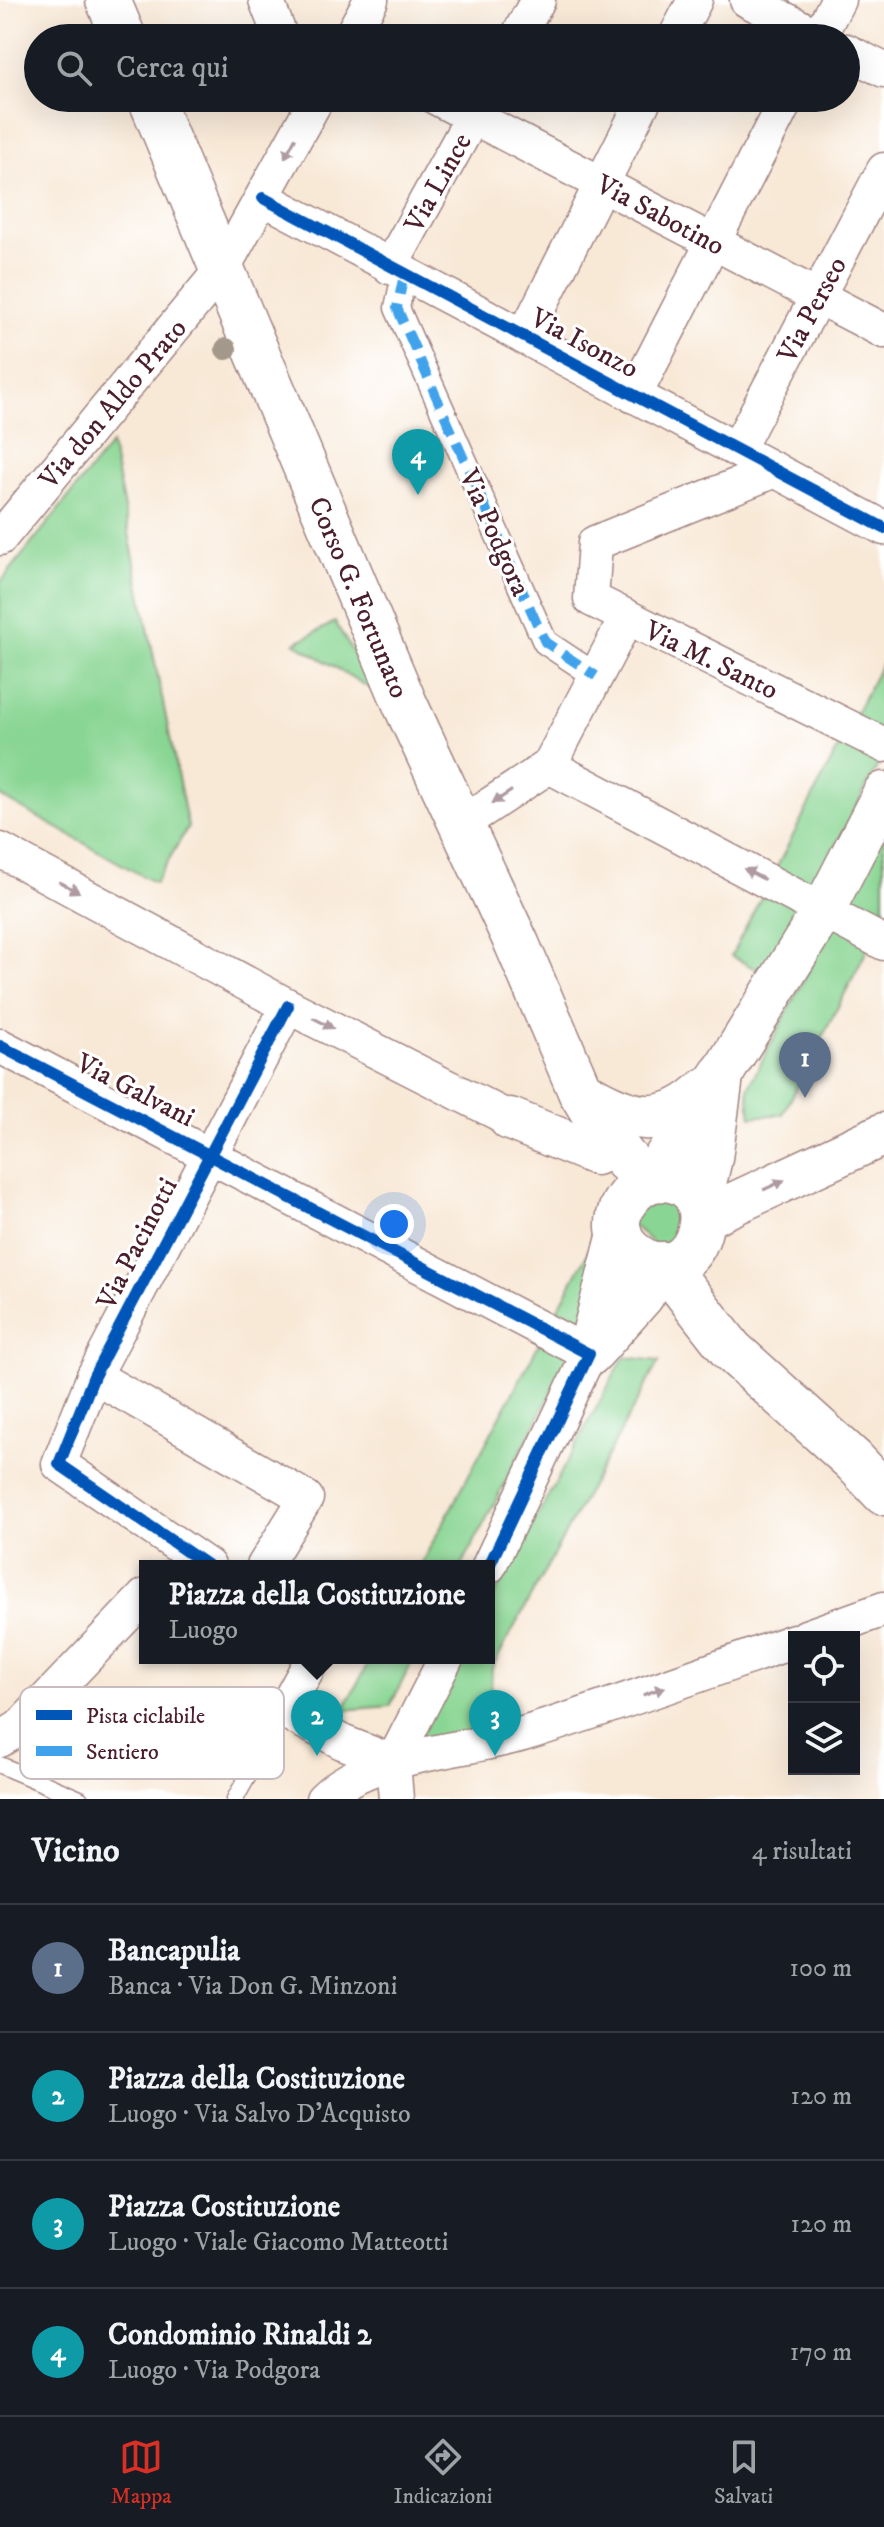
<!DOCTYPE html>
<html lang="it">
<head>
<meta charset="utf-8">
<style>
  :root { --surface:#171b24; --page:#20242c; --text:#f1f3f6; --muted:#9ea1a6; --line:#363941; --accent:#d93025 }
  body { margin:0; font-family:"IM FELL DW Pica",serif; background:var(--page); color:var(--text) }
  .controls { position:absolute; right:24px; bottom:24px; display:grid; overflow:hidden; border-radius:0px; box-shadow:0 8px 32px #0002 }
  .controls button { width:72px; height:72px; display:grid; place-items:center; padding:0; border:0; border-bottom:2px solid var(--line); background:var(--surface); color:var(--text); font:40px sans-serif }
  .you { position:absolute; left:394px; top:1224px; width:28px; height:28px; margin:-20px; border:6px solid #fff; border-radius:50%; background:#1a73e8; box-shadow:0 0 0 12px #1a73e833 }
  .badge { display:grid; place-items:center; width:52px; height:52px; border-radius:50%; background:var(--accent); color:#fff; font-size:26px; font-weight:700 }
  .pin { position:absolute; translate:-50% -66px; filter:drop-shadow(0 2px 4px #0008) }
  .pin::after { content:''; position:absolute; top:42px; width:28px; height:24px; background:inherit; clip-path:polygon(0 0,100% 0,50% 100%) }
  .popup { position:absolute; left:139px; top:1560px; width:356px; height:104px; box-sizing:border-box; display:grid; place-content:center; border-radius:0px; background:var(--surface); filter:drop-shadow(0 2px 6px #0005); font-size:26px; white-space:nowrap; color:var(--muted) }
  .popup b { font-size:30px; color:var(--text) }
  .popup::after { content:''; position:absolute; left:50%; top:100%; margin-left:-16px; border:16px solid transparent; border-top-color:var(--surface) }
  .list { margin:0; padding:0; list-style:none }
  h2 { display:flex; justify-content:space-between; align-items:center; height:104px; margin:0; padding:0 32px; font-size:34px }
  h2 small { font-size:26px; font-weight:400; color:var(--muted) }
  .list li { display:grid; grid-template-columns:52px 1fr auto; gap:24px; align-items:center; box-sizing:border-box; height:128px; padding:0 32px; border-top:2px solid var(--line) }
  .list b { display:block; font-size:30px; white-space:nowrap }
  .list p { margin:0; font-size:26px; white-space:nowrap; color:var(--muted) }
  .list em { font-size:26px; font-style:normal; color:var(--muted) }
  .icon { flex:none; width:44px; height:44px; fill:none; stroke:currentColor; stroke-width:2; stroke-linecap:round; stroke-linejoin:round }
  .map { position:relative; flex:none; width:884px; height:1799px; overflow:hidden }
  .search { position:absolute; background:var(--surface); box-shadow:0 8px 32px #0002; left:24px; right:24px; top:24px; height:88px; display:flex; align-items:center; gap:20px; box-sizing:border-box; padding:0 28px; border-radius:44px; color:var(--muted); font-size:30px }
  .sheet { height:616px; background:var(--surface) }
  nav { display:flex; justify-content:space-around; align-items:center; box-sizing:border-box; height:112px; border-top:2px solid var(--line); background:var(--surface); font-size:22px; color:var(--muted) }
  nav a { display:grid; justify-items:center; gap:4px }
  nav .on { color:var(--accent) }
  .map>svg:first-child { display:block }
</style>
</head>
<body>
<div class="map">
<svg width="884" height="1799" viewBox="0 0 884 1799">
  <rect width="100%" height="100%" fill="#fff"/>
  <filter id="ink" filterUnits="userSpaceOnUse"><feTurbulence type="fractalNoise" baseFrequency=".0125" numOctaves="2"/><feDisplacementMap in="SourceGraphic" scale="16" xChannelSelector="R" yChannelSelector="G"/><feConvolveMatrix kernelMatrix="1 2 1 2 8 2 1 2 1" color-interpolation-filters="sRGB"/></filter>
  <filter id="wash" filterUnits="userSpaceOnUse"><feTurbulence type="fractalNoise" baseFrequency=".006" numOctaves="4" result="noise"/><feDisplacementMap in="SourceGraphic" scale="32" xChannelSelector="R" yChannelSelector="G"/><feGaussianBlur stdDeviation="1.8" result="paint"/><feColorMatrix in="noise" values="0 0 0 0 0 0 0 0 0 0 0 0 0 0 0 0 0 1.4 0 .05"/><feComposite in="paint" operator="in"/></filter>
  <g filter="url(#wash)">
    <rect width="100%" height="100%" fill="#f8e8d6"/>
    <g fill="#89d593" stroke="#6a7a5f" stroke-width="2">
      <polygon points="111,444 188,827 155,883 0,796 0,583"/>
      <polygon points="335,622 376,692 295,643"/>
      <polygon points="884,659 884,753 769,976 731,956"/>
      <polygon points="884,824 884,917 783,1114 751,1117 748,1088"/>
      <polygon points="691,1192 674,1261 619,1214"/>
      <polygon points="599,1232 583,1331 462,1566 420,1566"/>
      <polygon points="624,1357 659,1361 492,1668 489,1725 411,1749 460,1658 489,1658 489,1605"/>
      <polygon points="371,1658 414,1658 390,1706 343,1710"/>
    </g>
  </g>
  <g filter="url(#ink)">
    <g fill="none" stroke-linecap="round" stroke-linejoin="round">
      <g stroke="#a18480" stroke-width="19">
        <g id="service">
          <polyline points="0,1765 80,1799"/>
          <polyline points="235,1799 284,1711"/>
        </g>
      </g>
      <g stroke="#a18480" stroke-width="27">
        <polyline id="pedestrian" points="404,275 397,308 545,642 596,676"/>
      </g>
      <g stroke="#a18480" stroke-width="37">
        <g id="minor">
          <polyline points="266,0 281,38"/>
          <polyline points="747,0 821,38"/>
          <polyline points="350,38 371,0"/>
          <polyline points="517,38 538,0"/>
          <polyline points="675,38 695,0"/>
          <polyline points="818,38 838,0"/>
          <polyline points="846,51 884,70"/>
          <polyline points="437,98 884,331"/>
          <polyline points="263,198 884,528"/>
          <polyline points="390,267 483,98"/>
          <polyline points="524,337 645,98"/>
          <polyline points="634,396 787,98"/>
          <polyline points="738,448 884,170"/>
          <polyline points="775,470 595,543 591,599 884,745"/>
          <polyline points="0,538 223,268 317,98"/>
          <polyline points="549,766 627,617"/>
          <polyline points="461,824 549,766 884,943"/>
          <polyline points="0,850 288,1006 510,1119"/>
          <polyline points="0,1046 589,1354 489,1566"/>
          <polyline points="94,1376 306,1498 264,1566"/>
          <polyline points="208,1566 59,1464 94,1376 288,1006"/>
          <polyline points="806,1637 884,1609"/>
          <polyline points="313,1658 284,1711 342,1742 393,1762"/>
          <polyline points="0,1740 20,1727 145,1596"/>
          <polyline points="393,1762 446,1658"/>
          <polyline points="393,1762 396,1799"/>
          <path d="M323 1799C369 1753 462 1752 523 1734 614 1706 704 1673 794 1641"/>
        </g>
      </g>
      <g stroke="#a18480" stroke-width="45">
        <g id="tertiary">
          <polyline points="722,1074 823,911 884,793"/>
          <polyline points="510,1119 596,1154"/>
          <polyline points="703,1218 884,1134"/>
        </g>
      </g>
      <g stroke="#a18480" stroke-width="47">
        <g id="secondary">
          <polyline points="108,0 124,38"/>
          <polyline points="150,98 405,704 517,944 580,1091 602,1128 625,1159 649,1181"/>
          <path d="M580 1091C628 1119 662 1133 707 1089"/>
          <path d="M651 1180C735 1168 702 1299 638 1257 603 1235 618 1194 651 1180L722 1074"/>
          <polyline points="699,1204 710,1158 720,1084"/>
          <polyline points="664,1264 731,1350 853,1460 884,1493"/>
          <polyline points="593,1350 642,1295 660,1264"/>
          <polyline points="589,1354 620,1234"/>
        </g>
      </g>
      <use href="#service" stroke="#fff" stroke-width="16"/>
      <use href="#pedestrian" stroke="#fff" stroke-width="24"/>
      <use href="#minor" stroke="#fff" stroke-width="34"/>
      <use href="#tertiary" stroke="#fff" stroke-width="42"/>
      <use href="#secondary" stroke="#fff" stroke-width="44"/>
      <polyline stroke="#40a2eb" stroke-width="10" stroke-dasharray="20 10" stroke-linecap="butt" points="404,275 397,308 545,642 596,676"/>
      <g stroke="#fff" stroke-width="17">
        <g id="cycleway">
          <polyline points="263,198 884,528"/>
          <polyline points="0,1046 589,1354 489,1566"/>
          <polyline points="208,1566 59,1464 94,1376 288,1006"/>
        </g>
      </g>
      <use href="#cycleway" stroke="#0057b8" stroke-width="12"/>
    </g>
    <circle fill="#a39889" cx="226" cy="349" r="11"/>
    <defs><path id="oneway-solid" d="M-6-.8H1V-3.2L6.5 0L1 3.2V.8H-6Z" transform="scale(2)"/></defs>
    <g fill="#ae9aa0">
      <use href="#oneway-solid" transform="translate(290 148) rotate(118)"/>
      <use href="#oneway-solid" transform="translate(502 797) rotate(147)"/>
      <use href="#oneway-solid" transform="translate(754 874) rotate(-152)"/>
      <use href="#oneway-solid" transform="translate(69 887) rotate(28)"/>
      <use href="#oneway-solid" transform="translate(323 1023) rotate(27)"/>
      <use href="#oneway-solid" transform="translate(774 1185) rotate(-25)"/>
      <use href="#oneway-solid" transform="translate(654 1691) rotate(-19)"/>
    </g>
  </g>
  <g text-anchor="middle" stroke-width="6" stroke-linejoin="round" paint-order="stroke">
    <g font-size="28" fill="#4a1f2b" stroke="#fff">
      <text transform="translate(437 182) rotate(-61)" y="10">Via Lince</text>
      <text transform="translate(661 214) rotate(28)" y="10">Via Sabotino</text>
      <text transform="translate(811 309) rotate(-62)" y="10">Via Perseo</text>
      <text transform="translate(585 342) rotate(28)" y="10">Via Isonzo</text>
      <text transform="translate(112 403) rotate(-50)" y="10">Via don Aldo Prato</text>
      <text transform="translate(496 532) rotate(66)" y="10">Via Podgora</text>
      <text transform="translate(360 597) rotate(67)" y="10">Corso G. Fortunato</text>
      <text transform="translate(712 659) rotate(26)" y="10">Via M. Santo</text>
      <text transform="translate(136 1089) rotate(27)" y="10">Via Galvani</text>
      <text transform="translate(136 1243) rotate(-63)" y="10">Via Pacinotti</text>
    </g>
  </g>
  <rect x="20" y="1687" width="264" height="92" rx="12" fill="#fff" stroke="#c9bcbf" stroke-width="2"/>
  <rect x="36" y="1710" width="36" height="10" fill="#0057b8"/>
  <rect x="36" y="1746" width="36" height="10" fill="#40a2eb"/>
  <g font-size="22" fill="#4a1f2b">
    <text x="86" y="1723">Pista ciclabile</text>
    <text x="86" y="1759">Sentiero</text>
  </g>
</svg>
<div class="controls">
<button><svg class="icon" aria-label="locate" viewBox="0 0 24 24"><circle cx="12" cy="12" r="6"/><path d="M12 2v4M12 18v4M2 12h4M18 12h4"/></svg></button>
<button><svg class="icon" aria-label="layers" viewBox="0 0 24 24"><path d="M12 4l9 5-9 5-9-5zM3 14l9 5 9-5"/></svg></button>
</div>
<div class="you"></div>
<div class="pin badge" style="left:805px;top:1098px;background:#5c6f8a">1</div>
<div class="pin badge" style="left:317px;top:1756px;background:#0f9aa8">2</div>
<div class="popup"><b>Piazza della Costituzione</b>Luogo</div>
<div class="pin badge" style="left:495px;top:1756px;background:#0f9aa8">3</div>
<div class="pin badge" style="left:418px;top:495px;background:#0f9aa8">4</div>
<div class="search"><svg class="icon" aria-label="search" viewBox="0 0 24 24"><circle cx="10" cy="10" r="6"/><path d="M15 15l6 6"/></svg>Cerca qui</div>
</div>
<section class="sheet">
<h2>Vicino<small>4 risultati</small></h2>
<ul class="list">
<li><span class="badge" style="background:#5c6f8a">1</span><div><b>Bancapulia</b><p>Banca · Via Don G. Minzoni</p></div><em>100 m</em></li>
<li><span class="badge" style="background:#0f9aa8">2</span><div><b>Piazza della Costituzione</b><p>Luogo · Via Salvo D'Acquisto</p></div><em>120 m</em></li>
<li><span class="badge" style="background:#0f9aa8">3</span><div><b>Piazza Costituzione</b><p>Luogo · Viale Giacomo Matteotti</p></div><em>120 m</em></li>
<li><span class="badge" style="background:#0f9aa8">4</span><div><b>Condominio Rinaldi 2</b><p>Luogo · Via Podgora</p></div><em>170 m</em></li>
</ul>
</section>
<nav>
<a class="on"><svg class="icon" aria-label="map" viewBox="0 0 24 24"><path d="M3 6l6-2 6 2 6-2v14l-6 2-6-2-6 2zM9 4v14M15 6v14"/></svg>Mappa</a>
<a><svg class="icon" aria-label="directions" viewBox="0 0 24 24"><path d="M12 3l9 9-9 9-9-9zM9 14v-3h6M13 9l2 2-2 2"/></svg>Indicazioni</a>
<a><svg class="icon" aria-label="saved" viewBox="0 0 24 24"><path d="M7 4h10v16l-5-4-5 4z"/></svg>Salvati</a>
</nav>
</body>
</html>
